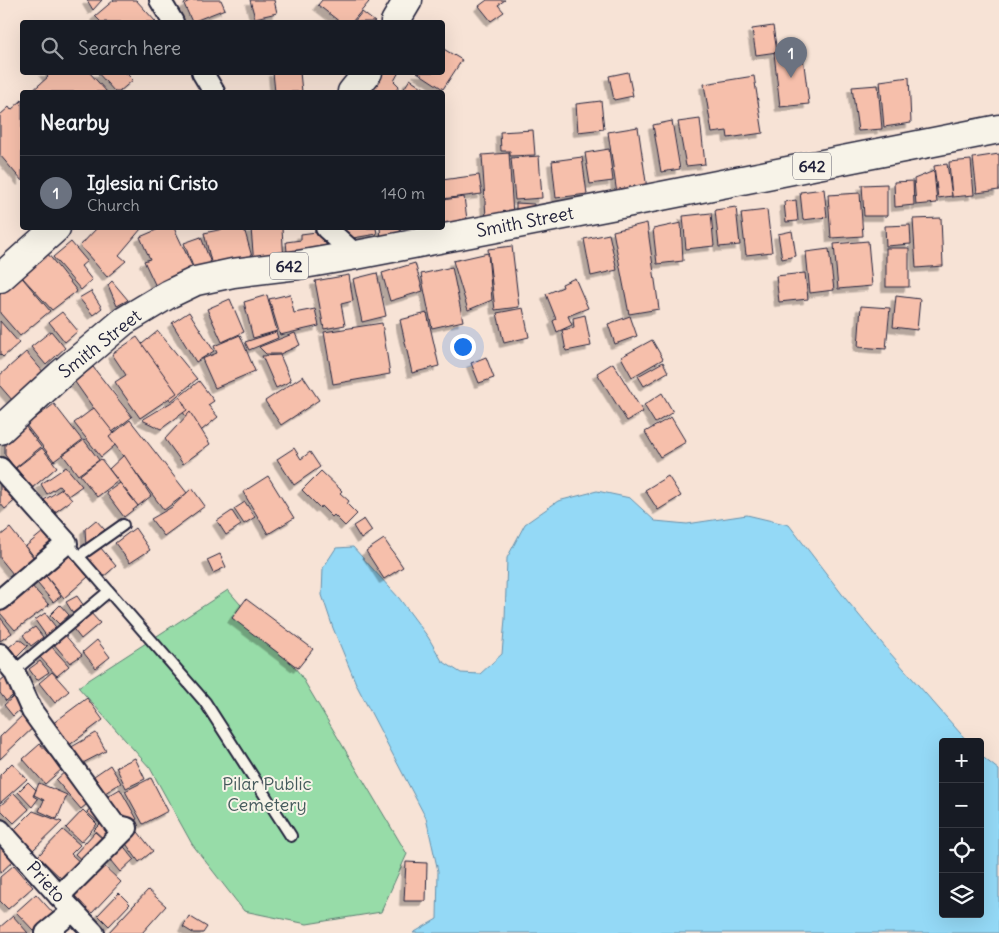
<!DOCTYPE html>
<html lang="en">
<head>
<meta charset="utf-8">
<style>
  :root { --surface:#171b24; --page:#20242c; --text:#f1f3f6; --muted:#9ea1a6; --line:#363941; --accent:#db2777 }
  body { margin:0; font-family:Delius,sans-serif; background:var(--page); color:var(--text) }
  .controls { position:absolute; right:15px; bottom:15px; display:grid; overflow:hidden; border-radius:5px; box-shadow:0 5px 20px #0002 }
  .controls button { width:45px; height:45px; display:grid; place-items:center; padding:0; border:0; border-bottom:1px solid var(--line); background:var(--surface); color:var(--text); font:25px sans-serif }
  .you { position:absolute; left:462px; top:346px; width:18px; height:18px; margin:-12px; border:4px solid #fff; border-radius:50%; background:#1a73e8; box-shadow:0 0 0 8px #1a73e833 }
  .badge { display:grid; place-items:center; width:32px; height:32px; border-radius:50%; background:var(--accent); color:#fff; font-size:16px; font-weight:700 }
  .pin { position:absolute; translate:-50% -41px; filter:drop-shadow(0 1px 2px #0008) }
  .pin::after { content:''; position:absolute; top:26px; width:18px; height:15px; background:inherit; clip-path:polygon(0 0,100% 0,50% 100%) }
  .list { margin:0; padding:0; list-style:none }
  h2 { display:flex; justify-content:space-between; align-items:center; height:65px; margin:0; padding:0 20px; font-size:21px }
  h2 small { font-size:16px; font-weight:400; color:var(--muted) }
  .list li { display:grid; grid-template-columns:32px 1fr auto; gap:15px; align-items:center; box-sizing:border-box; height:75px; padding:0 20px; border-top:1px solid var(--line) }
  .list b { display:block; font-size:19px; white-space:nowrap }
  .list p { margin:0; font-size:16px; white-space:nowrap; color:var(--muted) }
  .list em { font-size:16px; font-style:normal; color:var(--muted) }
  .icon { flex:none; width:28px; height:28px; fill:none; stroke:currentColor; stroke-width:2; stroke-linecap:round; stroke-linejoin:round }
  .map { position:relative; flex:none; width:999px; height:933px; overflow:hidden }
  .search { position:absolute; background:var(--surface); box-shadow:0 5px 20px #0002; left:20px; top:20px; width:425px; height:55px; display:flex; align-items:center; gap:12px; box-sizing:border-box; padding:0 18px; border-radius:5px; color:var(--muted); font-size:19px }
  .panel { position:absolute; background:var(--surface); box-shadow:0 5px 20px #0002; left:20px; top:90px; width:425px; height:140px; border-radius:5px }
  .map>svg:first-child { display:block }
</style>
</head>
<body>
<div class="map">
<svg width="999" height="933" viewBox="0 0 999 933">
  <defs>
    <filter id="shadow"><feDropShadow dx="-4.5" dy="4.5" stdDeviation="0" flood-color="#0004"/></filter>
  </defs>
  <rect width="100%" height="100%" fill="#f7e3d6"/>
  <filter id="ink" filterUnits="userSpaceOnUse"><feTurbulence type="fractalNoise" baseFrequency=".02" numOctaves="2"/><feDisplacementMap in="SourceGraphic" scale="10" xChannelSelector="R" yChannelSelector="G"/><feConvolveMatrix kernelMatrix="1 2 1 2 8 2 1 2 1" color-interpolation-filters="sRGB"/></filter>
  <g filter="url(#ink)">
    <polygon fill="#97dca8" stroke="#5c7f72" points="228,590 300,674 407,854 381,912 307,924 244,911 192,844 150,768 78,687"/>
    <polygon fill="#94d9f6" stroke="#6690ab" points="597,491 630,498 655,521 687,524 747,515 789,525 845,598 890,653 968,742 943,742 943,914 980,914 980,755 999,770 999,933 413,933 437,919 438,871 426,818 357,686 333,628 322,595 323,568 336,548 353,547 399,598 428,637 442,661 461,673 480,674 502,654 505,619 507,558 525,524 558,501"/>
    <g fill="#f6bfab" stroke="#22223b" filter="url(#shadow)">
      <polygon points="87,0 102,0 93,10"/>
      <polygon points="114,0 136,0 156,22 101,22 95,16"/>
      <polygon points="191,0 221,0 225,9 192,22 184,4"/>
      <polygon points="250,0 274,0 277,13 255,18"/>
      <polygon points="322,0 367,0 369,2 352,22 340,22 318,5"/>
      <polygon points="487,0 505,0 498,5 504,12 491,21 479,6"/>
      <polygon points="362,12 375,22 354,22"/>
      <polygon points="773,26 777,52 756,55 752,29"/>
      <polygon points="442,48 462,60 443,89 417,72 442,72"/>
      <polygon points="802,49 809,104 780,107 774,53"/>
      <polygon points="44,72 89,72 107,92 31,92 48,77"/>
      <polygon points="97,72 125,72 133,80 119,92 115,92"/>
      <polygon points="273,72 300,72 302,92 275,92"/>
      <polygon points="380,72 399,72 394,81 399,86 395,92 368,92"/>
      <polygon points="628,72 633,96 614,100 609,76"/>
      <polygon points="754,76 763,133 728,138 727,131 712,133 704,84"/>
      <polygon points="909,77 911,123 884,127 880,81"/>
      <polygon points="410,79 430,92 402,92"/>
      <polygon points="878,85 882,129 858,131 852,87"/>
      <polygon points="22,100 22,181 0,155 0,115 9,107 11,110"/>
      <polygon points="601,101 604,129 578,132 576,104"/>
      <polygon points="700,119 705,164 686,166 678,122"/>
      <polygon points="672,121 680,169 661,172 653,125"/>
      <polygon points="638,127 647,189 617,194 608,132"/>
      <polygon points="533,130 535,155 510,156 510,151 501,151 500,132"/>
      <polygon points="609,149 613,181 590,184 585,153"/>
      <polygon points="509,153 513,215 486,217 482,155"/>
      <polygon points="999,154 999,190 977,193 973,158"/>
      <polygon points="539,156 542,198 515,200 511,158"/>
      <polygon points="582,157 587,194 556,198 552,161"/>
      <polygon points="971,160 974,195 952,197 949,162"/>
      <polygon points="947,164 952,196 938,198 934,166"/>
      <polygon points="934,171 937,203 916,205 914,179"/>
      <polygon points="479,175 482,194 442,199 442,180"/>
      <polygon points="913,181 914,205 895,207 894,182"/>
      <polygon points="887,184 887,216 864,216 862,185"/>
      <polygon points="824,189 827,217 803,220 800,192"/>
      <polygon points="860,193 863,236 831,238 828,195"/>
      <polygon points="464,197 468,227 442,228 442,200"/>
      <polygon points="796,200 798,221 786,222 784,202"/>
      <polygon points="516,203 534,204 534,217 516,216"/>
      <polygon points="736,207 740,245 719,247 715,210"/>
      <polygon points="767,210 772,252 746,255 741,213"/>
      <polygon points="711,213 714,246 686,249 683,216"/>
      <polygon points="941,218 943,266 916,268 913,219"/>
      <polygon points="647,223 659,309 629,314 613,231"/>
      <polygon points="681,223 683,261 657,264 653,229"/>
      <polygon points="910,225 911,244 886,246 885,226"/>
      <polygon points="97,228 139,228 141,229 119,255 126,261 107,277 80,246"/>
      <polygon points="161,228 174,228 193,268 160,295 144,261 150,259 140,237"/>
      <polygon points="228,228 244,228 252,257 212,266 204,233"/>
      <polygon points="251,228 282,228 284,263 254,265"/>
      <polygon points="339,228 376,228 377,234 341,240"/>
      <polygon points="380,228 400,228 401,237 381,239"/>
      <polygon points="324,231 328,256 288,261 286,242 301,240 301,234"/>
      <polygon points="792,231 796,256 782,259 778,234"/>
      <polygon points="609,234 617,270 591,276 584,239"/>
      <polygon points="201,237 212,266 195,272 184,243"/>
      <polygon points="868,241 872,286 838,289 834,244"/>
      <polygon points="71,242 87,261 81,266 92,280 81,290 53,257"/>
      <polygon points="512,246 519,307 495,310 488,249"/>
      <rect x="886" y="248" width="23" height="39"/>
      <polygon points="829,249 834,290 810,293 806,252"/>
      <polygon points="488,253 492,300 468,310 453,261"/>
      <polygon points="48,254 77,291 52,310 22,277"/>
      <polygon points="415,263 423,291 390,301 382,273"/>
      <polygon points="452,267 463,321 432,328 421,274"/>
      <polygon points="377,273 386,316 362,322 353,279"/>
      <polygon points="805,273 808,299 779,302 776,276"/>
      <polygon points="19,274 50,311 20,336 0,313 0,290"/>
      <polygon points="349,275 353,301 341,304 345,325 324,329 315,281"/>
      <polygon points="575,278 588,308 568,316 572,325 557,332 553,321 556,319 546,294 563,287 562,284"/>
      <polygon points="112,281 128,300 117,306 108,285"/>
      <polygon points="91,291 102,308 93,315 79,298"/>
      <polygon points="290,294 294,313 315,309 319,326 280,335 269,299"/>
      <polygon points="267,295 277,331 253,338 244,302"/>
      <polygon points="896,296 920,299 917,330 893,327"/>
      <polygon points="230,299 244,332 222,342 207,309"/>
      <polygon points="861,306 890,308 886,349 858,347"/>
      <polygon points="523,308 529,337 504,343 497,313"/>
      <polygon points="62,312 78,331 65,342 49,322"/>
      <polygon points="189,312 214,351 196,362 172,323"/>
      <polygon points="427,313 439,366 412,373 400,320"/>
      <polygon points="585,315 591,346 566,351 562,330 574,328 573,318"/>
      <polygon points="630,316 637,336 615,344 608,324"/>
      <polygon points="0,321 19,343 3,357 0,354"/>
      <polygon points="382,323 390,374 333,384 324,332"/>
      <polygon points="51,331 65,348 46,365 31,347"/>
      <polygon points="158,331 197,379 171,401 132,352"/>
      <polygon points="276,332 278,338 249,350 245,342"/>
      <polygon points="295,333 300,345 280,354 266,354 259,347"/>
      <polygon points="240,335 255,371 215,388 202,359 217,353 214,346"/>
      <polygon points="137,337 177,393 140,418 115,382 126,375 112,354"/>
      <polygon points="652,340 663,359 632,377 621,357"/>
      <polygon points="26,352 45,374 13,401 0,386 0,375"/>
      <polygon points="280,355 291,381 276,388 262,356"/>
      <polygon points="486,357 494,378 479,383 471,363"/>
      <polygon points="663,362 668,372 644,386 638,376"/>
      <polygon points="613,363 643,412 627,421 597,373"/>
      <polygon points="93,367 132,417 111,433 75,382"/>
      <polygon points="303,376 319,400 281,425 265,401"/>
      <polygon points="199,381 214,401 208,405 218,417 197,434 187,421 189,420 174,401"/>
      <polygon points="662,393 673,412 655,423 644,405"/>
      <polygon points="180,397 187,410 161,429 142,420"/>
      <polygon points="54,404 82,440 54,461 26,425"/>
      <polygon points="94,408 120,441 101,457 74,423"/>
      <polygon points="190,412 210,444 183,464 165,439"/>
      <polygon points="671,417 686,442 660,457 645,432"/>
      <polygon points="130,420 187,493 164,510 109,437"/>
      <polygon points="25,426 41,447 15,468 5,455 5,442"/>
      <polygon points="84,440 99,460 78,475 63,455"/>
      <polygon points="42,448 57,467 32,488 16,468"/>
      <polygon points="294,448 301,459 310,452 320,467 294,485 277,459"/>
      <polygon points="124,455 151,496 138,506 109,469"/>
      <polygon points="101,459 118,481 97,497 80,475"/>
      <polygon points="66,467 82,486 68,496 59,486 47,494 41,484"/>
      <polygon points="321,471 342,491 340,493 349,501 347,504 357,514 345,526 334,515 332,517 321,506 320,508 302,490"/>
      <polygon points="0,476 19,497 5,509 0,503"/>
      <polygon points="268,476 294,518 268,534 243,492"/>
      <polygon points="668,476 681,496 658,510 645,490"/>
      <polygon points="120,483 138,506 124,517 106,493"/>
      <polygon points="192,488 205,506 164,536 151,519 172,507"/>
      <polygon points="62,489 72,500 54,513 44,500"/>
      <polygon points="245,502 255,517 244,524 234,509"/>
      <polygon points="232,511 241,525 226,535 217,521"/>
      <polygon points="364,519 372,531 361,539 353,526"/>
      <polygon points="96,520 105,530 86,546 85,529"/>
      <polygon points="10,528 34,558 13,574 0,558 0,536"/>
      <polygon points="135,528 150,550 130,563 115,543"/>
      <polygon points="43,532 51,543 34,557 26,546"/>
      <polygon points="384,539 403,567 384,579 366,551"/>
      <polygon points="100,547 116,566 102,578 86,559"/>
      <polygon points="67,551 88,577 64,598 42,571"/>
      <polygon points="220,554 226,567 213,573 207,560"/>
      <polygon points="42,571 61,596 53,602 33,578"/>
      <polygon points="30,584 49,605 15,630 0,613 0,611"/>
      <polygon points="77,596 84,606 73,613 66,602"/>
      <polygon points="246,599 313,649 298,668 232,618"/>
      <polygon points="60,605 69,615 59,624 50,615"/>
      <polygon points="89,611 100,623 81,639 71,626"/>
      <polygon points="45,613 58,630 47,637 35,620"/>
      <polygon points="0,617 12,633 0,641"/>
      <polygon points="35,627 43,637 31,646 23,635"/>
      <polygon points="64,634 82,655 70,663 53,643"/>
      <polygon points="19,639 28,646 17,657 9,647"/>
      <polygon points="97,640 110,657 96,668 83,652"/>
      <polygon points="51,646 69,666 57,676 39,656"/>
      <polygon points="40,661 49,672 37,680 29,669"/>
      <polygon points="52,672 69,691 55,703 39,683"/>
      <polygon points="9,674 21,689 6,701 0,693 0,681"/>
      <polygon points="20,691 29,701 13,716 4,705"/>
      <polygon points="87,698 103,720 64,749 48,727"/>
      <polygon points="27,711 38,723 0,759 0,737"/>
      <polygon points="96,733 106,751 77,766 68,749"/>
      <polygon points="40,744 62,769 45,784 23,759"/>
      <polygon points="135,758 145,779 126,788 116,767"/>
      <polygon points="12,763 27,779 0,803 0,775"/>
      <polygon points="110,765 121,783 105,793 94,776"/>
      <polygon points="68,769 93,799 81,809 56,780"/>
      <polygon points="151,778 168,811 143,824 125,791"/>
      <polygon points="28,782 36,790 33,796 38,799 32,807 18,792"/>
      <polygon points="39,783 67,795 57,819 39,811 44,800 34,795"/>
      <polygon points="120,789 137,819 125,826 103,799"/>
      <polygon points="14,793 29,809 14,823 0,809 0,806"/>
      <polygon points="95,803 116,829 106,841 94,830 100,824 87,812"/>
      <polygon points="83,810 97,824 81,842 66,828"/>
      <polygon points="33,811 62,822 33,850 14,830"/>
      <polygon points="135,828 153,851 139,862 122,838"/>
      <polygon points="63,830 80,845 71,854 84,866 67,884 38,856"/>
      <polygon points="95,832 105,841 85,863 75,854"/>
      <polygon points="121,843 134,859 120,872 106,855"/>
      <polygon points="0,846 14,860 0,873"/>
      <polygon points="100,862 121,882 91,914 70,895"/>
      <polygon points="406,862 427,863 426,901 404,901"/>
      <polygon points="14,865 33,887 8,909 0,901 0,877"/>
      <polygon points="148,890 166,906 142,933 108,933"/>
      <polygon points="119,893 130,904 109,926 98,915"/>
      <polygon points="36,894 54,914 34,931 16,912"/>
      <polygon points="13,916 28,933 0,933 0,927"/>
      <polygon points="189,916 207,927 203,933 193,933 183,927"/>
    </g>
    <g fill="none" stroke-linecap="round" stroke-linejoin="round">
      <g stroke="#22223b" stroke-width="14">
        <g id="service">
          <polyline points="67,543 205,702 291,836"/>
          <polyline points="79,556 123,525"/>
          <polyline points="14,671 108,592"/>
        </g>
      </g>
      <g stroke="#22223b" stroke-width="24">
        <g id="minor">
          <polyline points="160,0 173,22"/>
          <polyline points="202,72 214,92"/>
          <polyline points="326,228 356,255"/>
          <polyline points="0,468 67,543 0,600"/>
          <polyline points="0,654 14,671 32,711 115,825 127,828 59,896"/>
          <polyline points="0,830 59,896 94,933"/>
          <polyline points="46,933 73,911"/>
        </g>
      </g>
      <g stroke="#22223b" stroke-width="31">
        <g id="secondary">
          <polyline points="395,22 408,0"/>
          <polyline points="352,92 368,72"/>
          <polyline points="0,278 56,228"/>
        </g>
      </g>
      <g stroke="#22223b" stroke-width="31">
        <polyline id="primary" points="0,430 60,375 124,321 169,294 196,281 233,273 298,265 356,255 626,203 999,129"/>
      </g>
      <use href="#service" stroke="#f7f3e8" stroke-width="10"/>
      <use href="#minor" stroke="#f7f3e8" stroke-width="20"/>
      <use href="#secondary" stroke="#f7f3e8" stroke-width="28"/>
      <use href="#primary" stroke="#f7f3e8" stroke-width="28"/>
    </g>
  </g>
  <g text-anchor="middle" stroke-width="4" stroke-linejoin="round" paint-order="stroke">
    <g fill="#f7f3e8" stroke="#62616f" stroke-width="1">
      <rect x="793" y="152.5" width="38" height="27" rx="4"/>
      <rect x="270" y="252.5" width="38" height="27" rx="4"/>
    </g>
    <g font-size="16" font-weight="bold" fill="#22223b">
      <text x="812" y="172">642</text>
      <text x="289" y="272">642</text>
    </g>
    <g font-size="18" fill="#22223b" stroke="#f7f3e8">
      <text transform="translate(525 222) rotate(-11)" y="6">Smith Street</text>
      <text transform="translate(100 344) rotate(-38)" y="6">Smith Street</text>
      <text transform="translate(46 882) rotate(48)" y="6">Prieto</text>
    </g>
    <g font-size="18" fill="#455a5c" stroke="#f7f3e8">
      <text x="267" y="790">Pilar Public<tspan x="267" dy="21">Cemetery</tspan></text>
    </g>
  </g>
</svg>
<div class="controls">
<button>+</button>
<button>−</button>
<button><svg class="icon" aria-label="locate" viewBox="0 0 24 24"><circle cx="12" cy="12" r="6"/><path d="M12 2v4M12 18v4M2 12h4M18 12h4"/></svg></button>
<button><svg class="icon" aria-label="layers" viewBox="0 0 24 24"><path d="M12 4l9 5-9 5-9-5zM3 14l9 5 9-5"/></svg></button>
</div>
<div class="you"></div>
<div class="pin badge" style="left:791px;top:78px;background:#6b7280">1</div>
<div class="search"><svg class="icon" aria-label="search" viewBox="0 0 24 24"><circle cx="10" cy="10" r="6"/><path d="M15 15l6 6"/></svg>Search here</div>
<section class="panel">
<h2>Nearby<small></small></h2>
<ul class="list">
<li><span class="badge" style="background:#6b7280">1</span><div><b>Iglesia ni Cristo</b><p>Church</p></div><em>140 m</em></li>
</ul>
</section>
</div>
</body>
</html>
